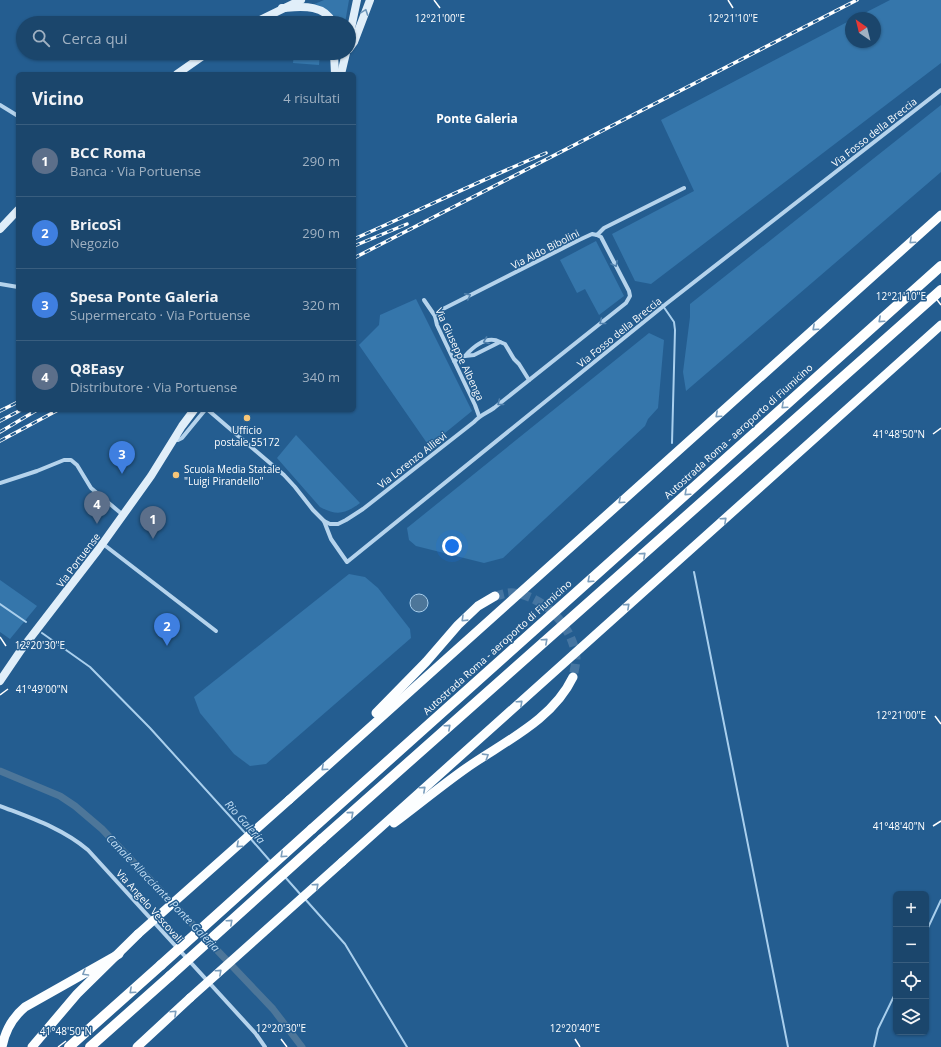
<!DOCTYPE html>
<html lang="it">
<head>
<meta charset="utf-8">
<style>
  :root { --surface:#1b466c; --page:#244d72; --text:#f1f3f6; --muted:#a0b1c2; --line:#395e7f; --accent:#90b9f0 }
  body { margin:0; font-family:"Open Sans",sans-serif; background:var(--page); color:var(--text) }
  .controls { position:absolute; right:12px; bottom:12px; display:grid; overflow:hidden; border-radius:6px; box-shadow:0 1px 3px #0004 }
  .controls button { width:36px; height:36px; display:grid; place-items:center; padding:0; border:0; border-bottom:1px solid var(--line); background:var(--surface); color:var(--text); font:20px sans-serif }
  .compass { position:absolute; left:845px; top:12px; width:36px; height:36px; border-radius:50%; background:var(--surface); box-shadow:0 1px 3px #0004; rotate:325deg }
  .you { position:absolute; left:452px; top:546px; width:14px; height:14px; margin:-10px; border:3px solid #fff; border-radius:50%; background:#1a73e8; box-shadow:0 0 0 6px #1a73e833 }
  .badge { display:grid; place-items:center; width:26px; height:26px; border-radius:50%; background:var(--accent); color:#fff; font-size:13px; font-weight:700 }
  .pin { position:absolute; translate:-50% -33px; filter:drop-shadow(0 1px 2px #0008) }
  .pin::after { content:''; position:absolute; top:21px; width:14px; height:12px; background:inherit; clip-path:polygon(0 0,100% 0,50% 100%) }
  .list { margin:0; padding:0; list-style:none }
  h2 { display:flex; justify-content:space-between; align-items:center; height:52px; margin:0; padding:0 16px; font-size:17px }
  h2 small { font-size:13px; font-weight:400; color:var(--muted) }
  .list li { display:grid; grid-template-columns:26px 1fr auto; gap:12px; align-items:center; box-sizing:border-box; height:72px; padding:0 16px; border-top:1px solid var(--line) }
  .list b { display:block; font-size:15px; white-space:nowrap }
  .list p { margin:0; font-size:13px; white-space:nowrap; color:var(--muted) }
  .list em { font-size:13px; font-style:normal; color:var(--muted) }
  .icon { flex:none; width:22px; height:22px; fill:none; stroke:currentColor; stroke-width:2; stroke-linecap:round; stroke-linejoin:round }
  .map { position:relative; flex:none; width:941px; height:1047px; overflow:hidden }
  .search { position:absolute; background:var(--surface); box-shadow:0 1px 3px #0004; left:16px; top:16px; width:340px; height:44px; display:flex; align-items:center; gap:10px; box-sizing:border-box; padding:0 14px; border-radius:22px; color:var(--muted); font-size:15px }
  .panel { position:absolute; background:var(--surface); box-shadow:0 1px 3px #0004; left:16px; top:72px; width:340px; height:340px; border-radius:6px }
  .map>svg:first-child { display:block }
</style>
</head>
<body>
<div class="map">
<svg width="941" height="1047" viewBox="0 0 941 1047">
  <rect width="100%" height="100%" fill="#245d90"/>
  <g fill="#3576ab">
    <path d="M324 0H349L345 23H336C331 11 325 8 312 5Z"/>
    <polygon points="890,0 941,0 941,63 651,284 635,281 612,234 694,191 661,120 851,20 851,42 875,42 875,18 855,18"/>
    <polygon points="294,53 320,53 319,65 293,63"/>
    <polygon points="941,105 941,172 686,391 683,372 690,317 690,304"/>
    <polygon points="596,241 624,296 599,315 585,289 577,293 560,260"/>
    <polygon points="416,299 472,411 429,446 359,345 379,325 380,315"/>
    <polygon points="649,333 664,340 658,408 648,419 645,426 503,558 484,563 416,546 409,540 407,528"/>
    <path d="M296 435 360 503C345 514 337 516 320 507L277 458Z"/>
    <polygon points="349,574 365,577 378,588 410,629 411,638 266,764 250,766 234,754 200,713 194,697"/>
    <polygon points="0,580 37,606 10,639 0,632"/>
  </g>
  <circle fill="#4d7699" stroke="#a9cfed" cx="419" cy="603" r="9"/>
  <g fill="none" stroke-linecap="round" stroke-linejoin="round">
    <g stroke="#a9cfed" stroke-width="2">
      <polyline points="661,303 674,322 675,330 672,443"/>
      <polyline points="694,572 788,1047"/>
      <polyline points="0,604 26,622"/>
      <polyline points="42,633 90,667 150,728 246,834"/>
      <polyline points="250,838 271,862"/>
      <polyline points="285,877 301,895"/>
      <polyline points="305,899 345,944 407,1047"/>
      <polyline points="926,932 941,900"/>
      <polyline points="874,1047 878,1029 896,992"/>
    </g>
    <polyline stroke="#4d7699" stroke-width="7" points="0,771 60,796 75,806 102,829 273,1009 302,1047"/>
    <path stroke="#4575a1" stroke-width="9" stroke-dasharray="9 4.5" stroke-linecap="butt" d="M495 596C501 595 508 592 514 593 544 596 574 628 576 658 576 664 574 671 573 677"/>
    <g stroke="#b5d3ec" stroke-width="4">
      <polyline points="0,105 18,116"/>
      <polyline points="0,284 18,287"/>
      <polyline points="424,300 435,316 437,325 475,405 479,416"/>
      <polyline points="435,316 441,310 579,240 592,234 597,235 604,228 684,188"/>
      <polyline points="500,342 505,344 514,359 519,364 529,380"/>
      <path d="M454 361 465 356 474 355 500 342C487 335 474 346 465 356"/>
      <path d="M208 410 284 475 295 487 313 510 324 521 330 524H338L346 520 363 509 474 422C480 415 487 413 494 408L626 303 630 296 629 291 601 237 597 235"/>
      <polyline points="174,439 178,440 182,438 205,410"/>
      <polyline points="0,483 37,471 64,460 71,460 77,465 91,488 123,515"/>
      <polyline points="324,521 331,539 347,562 666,304 941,90"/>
      <polyline points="103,544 216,631"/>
      <path d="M0 806C31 818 62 828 88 850L256 1034 265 1047"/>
    </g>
    <g stroke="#e0eef9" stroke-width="8">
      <path d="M282 8C299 7 324 3 333 23"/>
      <polyline points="254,23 301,0"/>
      <polyline points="349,38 357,0"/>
      <polyline points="349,49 354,42 370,0"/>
      <polyline points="334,53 335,74"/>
      <polyline points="177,74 207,53"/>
      <polyline points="341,74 346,53"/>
      <polyline points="0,229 18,210"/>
      <polyline points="0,681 21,650 98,550 151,476 182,426 194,410"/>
    </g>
    <g stroke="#fcfeff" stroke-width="9">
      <polyline points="376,713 426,662 458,625 478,606 495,596"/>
      <polyline points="289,800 941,215"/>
      <path d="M394 823C418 805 441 786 465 769 503 742 552 721 573 677"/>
      <polyline points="342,862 941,325"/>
      <path d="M2 1047C5 1031 13 1017 25 1007L119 954"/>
      <polyline points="32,1047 77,994 138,934"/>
      <polyline points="137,1047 190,998"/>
    </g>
    <g stroke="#fff" stroke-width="10">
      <polyline points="312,829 941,266"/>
      <polyline points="322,839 941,290"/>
      <polyline points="69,1047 161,965"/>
      <polyline points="90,1047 170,976"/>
    </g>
    <g stroke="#fff" stroke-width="3.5">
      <g id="rail">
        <path d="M354 239C418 211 481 180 546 153"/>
        <polyline points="354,246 407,224"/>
        <polyline points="354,258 857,0"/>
        <polyline points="0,411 18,402"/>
        <polyline points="0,421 21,410"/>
        <polyline points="0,432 37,410"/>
        <polyline points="0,441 58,410"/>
      </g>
    </g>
    <use href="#rail" stroke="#245d90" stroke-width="2" stroke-dasharray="6" stroke-linecap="butt"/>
    <g stroke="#fcfeff" stroke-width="9">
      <polyline points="138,934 289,800"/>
      <polyline points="190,998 342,862"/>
    </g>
    <g stroke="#fff" stroke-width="10">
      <polyline points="161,965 312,829"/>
      <polyline points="170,976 322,839"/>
    </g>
  </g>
  <defs><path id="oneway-chevron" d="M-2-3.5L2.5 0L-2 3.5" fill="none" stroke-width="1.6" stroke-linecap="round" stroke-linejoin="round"/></defs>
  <use stroke="#6f97ba" href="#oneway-chevron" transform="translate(365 12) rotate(-70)"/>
  <g stroke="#7a9dbc">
    <use href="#oneway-chevron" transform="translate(912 241) rotate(138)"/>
    <use href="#oneway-chevron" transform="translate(815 328) rotate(138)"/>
    <use href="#oneway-chevron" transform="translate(718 415) rotate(138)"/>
    <use href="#oneway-chevron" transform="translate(621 501) rotate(138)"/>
    <use href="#oneway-chevron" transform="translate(724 520) rotate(-42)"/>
    <use href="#oneway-chevron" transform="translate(627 606) rotate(-42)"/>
    <use href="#oneway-chevron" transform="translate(464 619) rotate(136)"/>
    <use href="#oneway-chevron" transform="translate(520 703) rotate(-42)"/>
    <use href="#oneway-chevron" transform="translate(486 756) rotate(-32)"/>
    <use href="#oneway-chevron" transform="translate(324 768) rotate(138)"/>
    <use href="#oneway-chevron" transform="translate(423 789) rotate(-42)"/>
    <use href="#oneway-chevron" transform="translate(239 845) rotate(138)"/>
    <use href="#oneway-chevron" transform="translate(316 886) rotate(-42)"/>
    <use href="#oneway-chevron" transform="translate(219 972) rotate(-42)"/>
    <use href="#oneway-chevron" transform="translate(85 973) rotate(150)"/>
    <use href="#oneway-chevron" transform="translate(174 1013) rotate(-43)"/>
  </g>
  <g stroke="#5080ac">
    <use href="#oneway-chevron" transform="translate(615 264) rotate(62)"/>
    <use href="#oneway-chevron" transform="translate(468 296) rotate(-27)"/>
    <use href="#oneway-chevron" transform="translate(602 322) rotate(142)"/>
    <use href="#oneway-chevron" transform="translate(486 341) rotate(159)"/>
    <use href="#oneway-chevron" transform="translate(500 403) rotate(142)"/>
  </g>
  <g stroke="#7c9ebc">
    <use href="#oneway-chevron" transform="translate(881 320) rotate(138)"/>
    <use href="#oneway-chevron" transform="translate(784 406) rotate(138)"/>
    <use href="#oneway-chevron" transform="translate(687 493) rotate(138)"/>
    <use href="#oneway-chevron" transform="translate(643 555) rotate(-42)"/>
    <use href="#oneway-chevron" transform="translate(590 580) rotate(138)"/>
    <use href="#oneway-chevron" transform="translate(545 641) rotate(-42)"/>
    <use href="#oneway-chevron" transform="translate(448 727) rotate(-42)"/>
    <use href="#oneway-chevron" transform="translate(351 814) rotate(-41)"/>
    <use href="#oneway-chevron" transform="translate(283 855) rotate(138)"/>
    <use href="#oneway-chevron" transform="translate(230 922) rotate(-42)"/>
    <use href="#oneway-chevron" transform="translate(132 991) rotate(138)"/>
  </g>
  <path fill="none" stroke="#fff" stroke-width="1.5" d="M434 0 440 8M728 0 733 8M935 297 941 305M933 434 941 428M0 637 6 646M0 695 8 689M935 716 941 724M933 826 941 821M281 1039 287 1047M575 1039 580 1047M58 1047 66 1041"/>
  <g fill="#f7c678" stroke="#245d90" stroke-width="1.5">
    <circle cx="247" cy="418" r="4"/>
    <circle cx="176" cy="475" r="4"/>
  </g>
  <g text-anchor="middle" stroke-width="3" stroke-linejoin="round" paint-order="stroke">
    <g font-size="10" fill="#fff" stroke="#245d90">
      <text transform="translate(874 132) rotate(-38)" y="4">Via Fosso della Breccia</text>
      <text transform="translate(545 249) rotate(-27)" y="4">Via Aldo Bibolini</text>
      <text transform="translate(619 332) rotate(-39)" y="4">Via Fosso della Breccia</text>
      <text transform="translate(460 354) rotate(65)" y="4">Via Giuseppe Albenga</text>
      <text transform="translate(738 431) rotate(-42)" y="4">Autostrada Roma - aeroporto di Fiumicino</text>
      <text transform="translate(412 460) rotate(-38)" y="4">Via Lorenzo Allievi</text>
      <text transform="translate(78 560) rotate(-53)" y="4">Via Portuense</text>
      <text transform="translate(497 647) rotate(-42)" y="4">Autostrada Roma - aeroporto di Fiumicino</text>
      <text transform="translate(150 906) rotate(48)" y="4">Via Angelo Vescovali</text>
    </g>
    <g font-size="10" fill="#fff" stroke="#245d90">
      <text x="247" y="434">Ufficio<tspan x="247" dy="12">postale 55172</tspan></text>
      <text x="184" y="473" text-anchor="start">Scuola Media Statale<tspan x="184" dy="12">"Luigi Pirandello"</tspan></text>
    </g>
    <g font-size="11" font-style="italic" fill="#c1ddf3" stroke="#245d90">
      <text transform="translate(245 822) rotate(48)" y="4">Rio Galeria</text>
      <text transform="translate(163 893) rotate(46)" y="4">Canale Allacciante Ponte Galeria</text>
    </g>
    <g font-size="12" font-weight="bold" fill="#fff" stroke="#245d90">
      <text x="477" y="123">Ponte Galeria</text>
    </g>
  </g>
  <g font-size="10" text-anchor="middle" fill="#fff" stroke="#245d90" stroke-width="3" stroke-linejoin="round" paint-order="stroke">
    <text x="440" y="22">12°21'00"E</text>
    <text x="733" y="22">12°21'10"E</text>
    <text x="901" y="300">12°21'10"E</text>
    <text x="899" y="438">41°48'50"N</text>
    <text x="40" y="649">12°20'30"E</text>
    <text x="42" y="693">41°49'00"N</text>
    <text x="901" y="719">12°21'00"E</text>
    <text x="899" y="830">41°48'40"N</text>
    <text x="281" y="1032">12°20'30"E</text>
    <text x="575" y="1032">12°20'40"E</text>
    <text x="66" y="1035">41°48'50"N</text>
  </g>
</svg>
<div class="controls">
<button>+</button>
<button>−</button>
<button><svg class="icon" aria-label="locate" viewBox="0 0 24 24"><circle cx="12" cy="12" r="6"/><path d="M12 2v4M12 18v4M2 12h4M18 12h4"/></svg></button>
<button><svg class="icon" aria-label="layers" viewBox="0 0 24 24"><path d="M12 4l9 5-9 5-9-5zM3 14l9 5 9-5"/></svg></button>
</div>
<svg class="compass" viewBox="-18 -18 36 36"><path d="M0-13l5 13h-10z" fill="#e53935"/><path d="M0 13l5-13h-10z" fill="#a0b1c2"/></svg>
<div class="you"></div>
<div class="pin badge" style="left:153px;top:539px;background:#5c6f8a">1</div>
<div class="pin badge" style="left:167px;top:646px;background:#3f7fe0">2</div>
<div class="pin badge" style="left:122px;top:474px;background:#3f7fe0">3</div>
<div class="pin badge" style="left:97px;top:524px;background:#5c6f8a">4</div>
<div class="search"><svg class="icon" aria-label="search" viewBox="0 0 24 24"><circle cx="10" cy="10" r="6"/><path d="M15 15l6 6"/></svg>Cerca qui</div>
<section class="panel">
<h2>Vicino<small>4 risultati</small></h2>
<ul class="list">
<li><span class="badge" style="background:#5c6f8a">1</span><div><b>BCC Roma</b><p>Banca · Via Portuense</p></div><em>290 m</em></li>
<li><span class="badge" style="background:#3f7fe0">2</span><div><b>BricoSì</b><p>Negozio</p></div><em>290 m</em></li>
<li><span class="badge" style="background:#3f7fe0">3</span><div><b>Spesa Ponte Galeria</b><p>Supermercato · Via Portuense</p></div><em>320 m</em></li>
<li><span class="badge" style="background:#5c6f8a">4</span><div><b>Q8Easy</b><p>Distributore · Via Portuense</p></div><em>340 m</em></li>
</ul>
</section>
</div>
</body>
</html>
